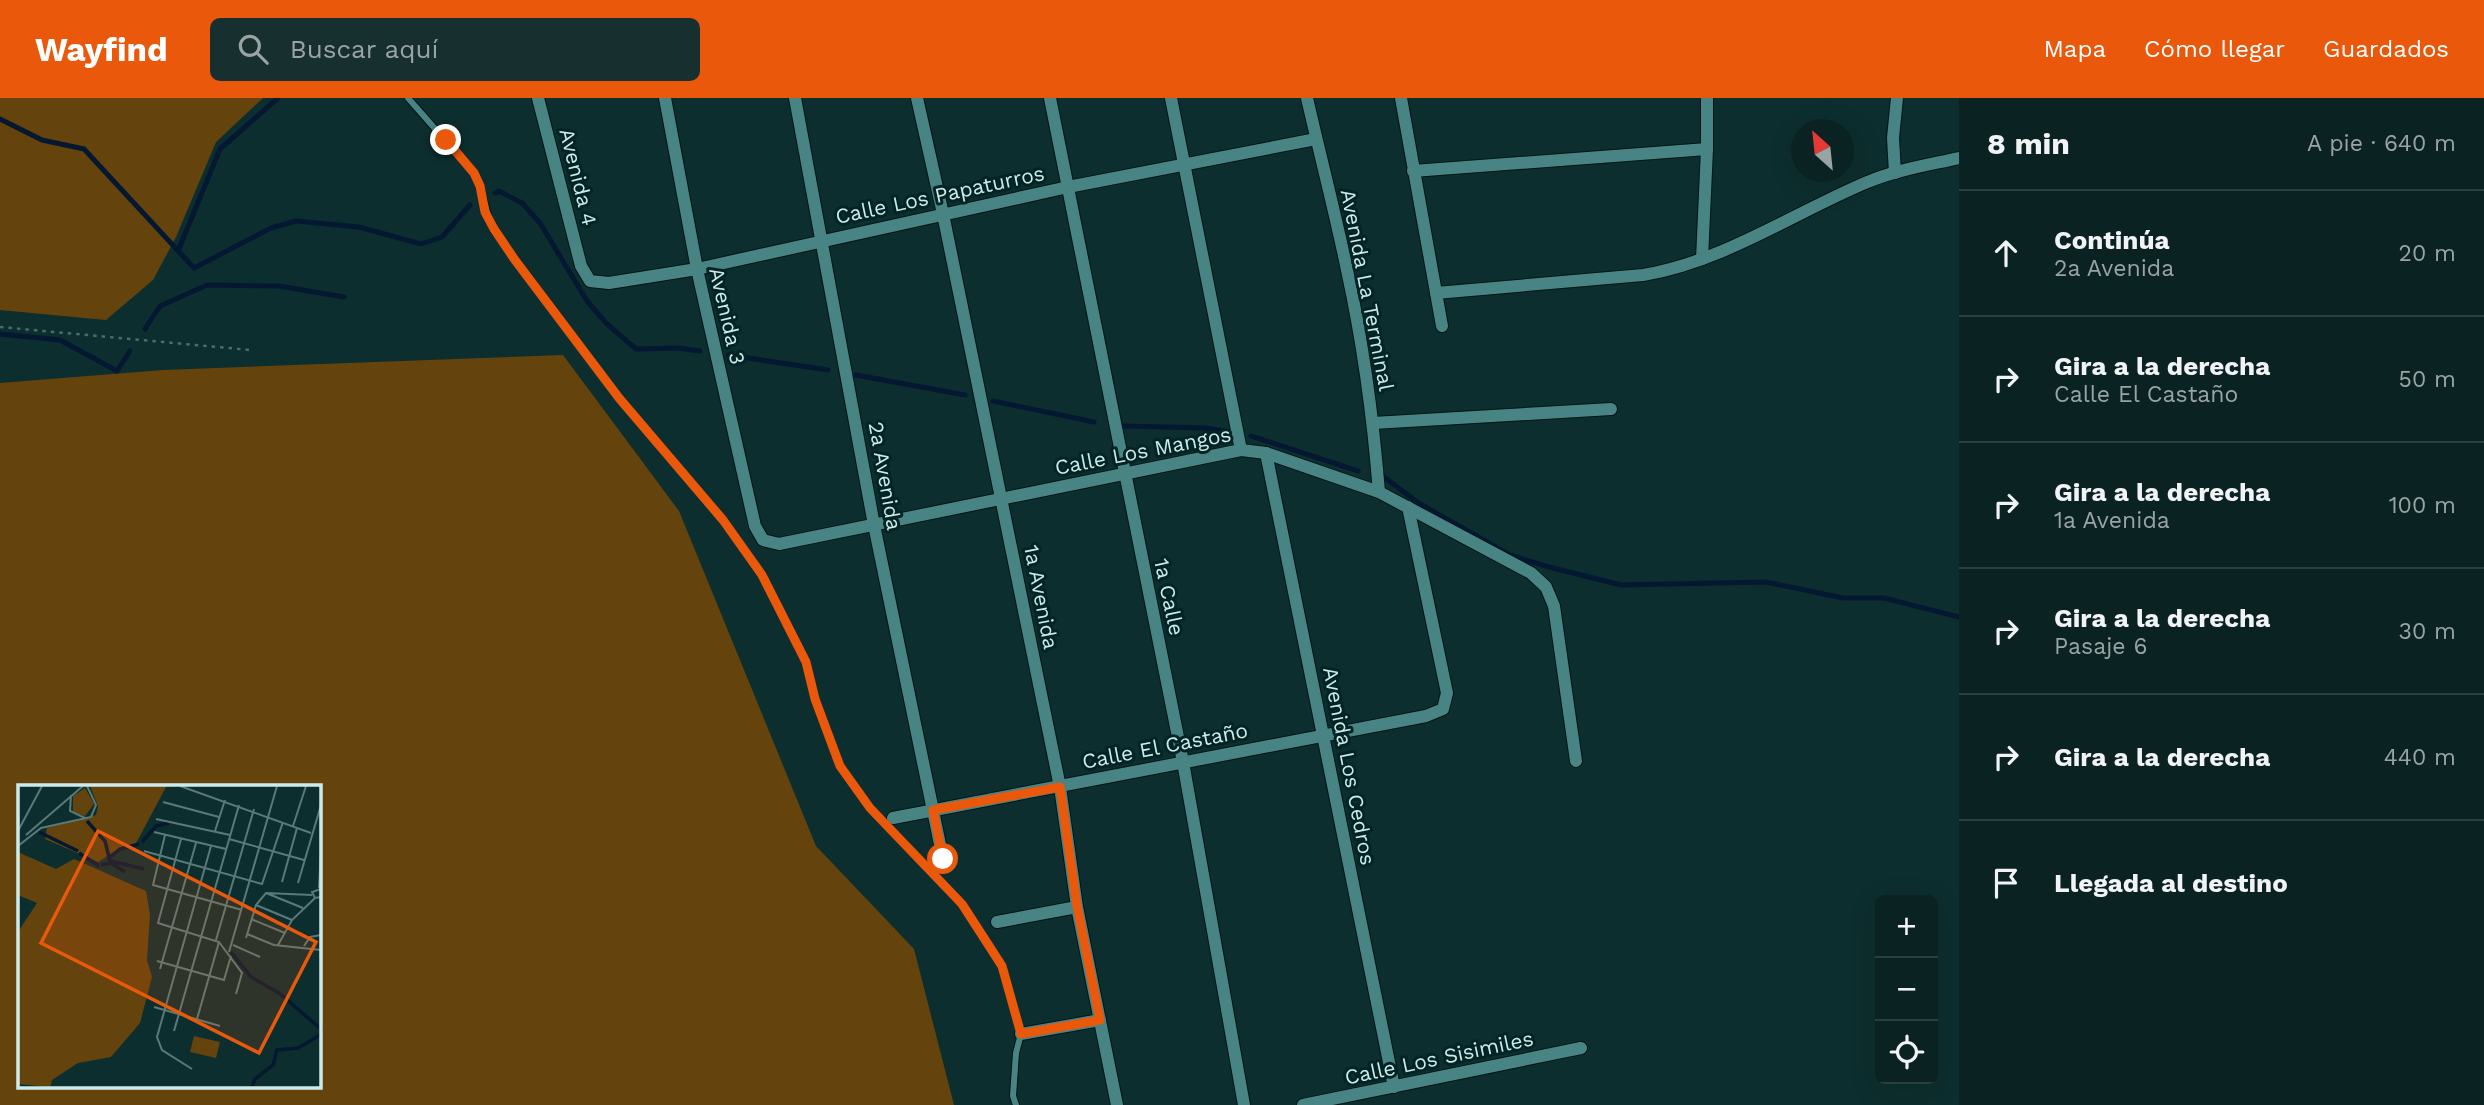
<!DOCTYPE html>
<html lang="es">
<head>
<meta charset="utf-8">
<style>
  :root { --surface:#0a2222; --page:#182f2f; --text:#f1f3f6; --muted:#99a4a5; --line:#2a3f40; --accent:#ea580c }
  body { margin:0; font-family:"Work Sans",sans-serif; background:var(--page); color:var(--text) }
  .controls { position:absolute; right:21px; bottom:21px; display:grid; overflow:hidden; border-radius:10px; box-shadow:0 7px 28px #0002 }
  .controls button { width:63px; height:63px; display:grid; place-items:center; padding:0; border:0; border-bottom:2px solid var(--line); background:var(--surface); color:var(--text); font:35px sans-serif }
  .compass { position:absolute; left:1791px; top:21px; width:63px; height:63px; border-radius:50%; background:var(--surface); box-shadow:0 7px 28px #0002; rotate:333deg }
  .stop { position:absolute; width:21px; height:21px; margin:-16px; border:5px solid #ea580c; border-radius:50%; background:#fff }
  .stop.end { background:#ea580c; border-color:#fff; box-shadow:0 2px 7px #0008 }
  .list { margin:0; padding:0; list-style:none }
  h2 { display:flex; justify-content:space-between; align-items:center; height:91px; margin:0; padding:0 28px; font-size:30px }
  h2 small { font-size:23px; font-weight:400; color:var(--muted) }
  .list li { display:grid; grid-template-columns:46px 1fr auto; gap:21px; align-items:center; box-sizing:border-box; height:126px; padding:0 28px; border-top:2px solid var(--line) }
  .list b { display:block; font-size:26px; white-space:nowrap }
  .list p { margin:0; font-size:23px; white-space:nowrap; color:var(--muted) }
  .list em { font-size:23px; font-style:normal; color:var(--muted) }
  .icon { flex:none; width:38px; height:38px; fill:none; stroke:currentColor; stroke-width:2; stroke-linecap:round; stroke-linejoin:round }
  .map { position:relative; flex:none; width:1959px; height:1007px; overflow:hidden }
  header { display:flex; align-items:center; gap:42px; box-sizing:border-box; height:98px; padding:0 35px; background:var(--accent); color:#fff }
  header strong { font-size:33px }
  nav { display:flex; gap:38px; margin-inline-start:auto; font-size:24px }
  .search { width:490px; height:63px; background:var(--page); display:flex; align-items:center; gap:18px; box-sizing:border-box; padding:0 24px; border-radius:10px; color:var(--muted); font-size:26px }
  main { display:flex }
  aside { flex:1; background:var(--surface) }
  .map>svg:first-child { display:block }
</style>
</head>
<body>
<header>
<strong>Wayfind</strong>
<div class="search"><svg class="icon" aria-label="search" viewBox="0 0 24 24"><circle cx="10" cy="10" r="6"/><path d="M15 15l6 6"/></svg>Buscar aquí</div>
<nav><a>Mapa</a><a>Cómo llegar</a><a>Guardados</a></nav>
</header>
<main>
<div class="map">
<svg width="1959" height="1007" viewBox="0 0 1959 1007">
  <rect width="100%" height="100%" fill="#0d2e2e"/>
  <g fill="#64440c" fill-rule="evenodd">
    <polygon points="0,0 263,0 216,44 176,139 153,182 106,222 0,212"/>
    <path d="M563 257 679 413 816 748 914 851 954 1007H0V285L163 272ZM19 688H318V988H19Z"/>
  </g>
  <g fill="none" stroke-linecap="round" stroke-linejoin="round">
    <g stroke="#041832" stroke-width="5">
      <polyline points="0,21 42,42 84,51 194,170 271,130 296,123 359,129 421,146 442,139 470,107"/>
      <polyline points="495,95 499,93 522,105 540,125 587,203 606,225 636,251 678,250 700,253"/>
      <polyline points="178,153 220,51 278,0"/>
      <polyline points="145,231 160,208 207,187 279,188 344,199"/>
      <polyline points="0,236 60,242 117,273 130,253"/>
      <polyline points="728,257 828,272"/>
      <polyline points="856,277 965,297"/>
      <polyline points="993,303 1094,324"/>
      <polyline points="1122,328 1206,330 1223,333"/>
      <polyline points="1251,338 1358,373"/>
      <polyline points="1384,379 1417,404 1510,457 1549,469 1621,487 1766,484 1843,500 1884,500 1959,519"/>
    </g>
    <g stroke="#031515" stroke-width="8">
      <path id="service" d="M408 0 474 75C483 93 485 113 493 131L619 300 723 422 762 477 806 564 815 602 840 668 870 710 962 806 1002 868 1021 936 1016 955 1013 998 1016 1007"/>
    </g>
    <g stroke="#031515" stroke-width="14">
      <g id="minor">
        <polyline points="538,0 581,168 590,183 609,185 697,171 1068,89 1316,41"/>
        <polyline points="665,0 697,171 755,428 763,442 779,446 1241,352 1266,355 1379,394 1531,475 1546,489 1554,508 1576,663"/>
        <polyline points="795,0 874,427 943,761"/>
        <polyline points="917,0 943,116 1060,689 1077,809 1117,1007"/>
        <polyline points="1050,0 1183,664 1244,1007"/>
        <polyline points="1171,0 1241,352"/>
        <path d="M1307 0C1320 57 1335 114 1347 172 1363 245 1373 319 1379 394"/>
        <polyline points="1401,0 1442,228"/>
        <polyline points="1413,73 1707,51"/>
        <polyline points="1895,75 1893,40 1897,0"/>
        <polyline points="1702,161 1707,51 1707,0"/>
        <path d="M1436 195 1643 177C1722 164 1792 116 1865 85 1895 72 1928 67 1959 60"/>
        <polyline points="1373,325 1611,311"/>
        <polyline points="1266,355 1394,989"/>
        <polyline points="893,720 1426,618 1443,611 1447,595 1408,409"/>
        <polyline points="997,824 1077,809"/>
        <polyline points="1021,936 1100,922"/>
        <polyline points="1303,1007 1581,950"/>
      </g>
    </g>
    <polyline stroke="#4c6c6c" stroke-width="2.5" stroke-dasharray="3.5 5" stroke-linecap="butt" points="0,229 250,252"/>
    <use href="#service" stroke="#488484" stroke-width="6"/>
    <use href="#minor" stroke="#488484" stroke-width="12"/>
  </g>
  <g fill="none" stroke-linecap="round" stroke-linejoin="round">
    <polyline stroke="#ea580c" stroke-width="9" points="446,42 474,75 480,88 485,114 494,131 515,162 619,300 723,422 762,477 806,564 815,601 840,668 870,710 962,806 1002,868 1021,936 1100,922 1077,808 1060,689 933,712 943,761"/>
  </g>
  <g text-anchor="middle" stroke-width="6" stroke-linejoin="round" paint-order="stroke">
    <g font-size="21" fill="#cdebea" stroke="#032424">
      <text transform="translate(578 79) rotate(76)" y="7">Avenida 4</text>
      <text transform="translate(940 97) rotate(-12)" y="7">Calle Los Papaturros</text>
      <text transform="translate(1367 192) rotate(79)" y="7">Avenida La Terminal</text>
      <text transform="translate(727 218) rotate(77)" y="7">Avenida 3</text>
      <text transform="translate(1143 353) rotate(-11)" y="7">Calle Los Mangos</text>
      <text transform="translate(885 378) rotate(80)" y="7">2a Avenida</text>
      <text transform="translate(1041 499) rotate(79)" y="7">1a Avenida</text>
      <text transform="translate(1169 499) rotate(78)" y="7">1a Calle</text>
      <text transform="translate(1165 648) rotate(-11)" y="7">Calle El Castaño</text>
      <text transform="translate(1349 668) rotate(79)" y="7">Avenida Los Cedros</text>
      <text transform="translate(1439 960) rotate(-12)" y="7">Calle Los Sisimiles</text>
    </g>
  </g>
  <g transform="translate(18 687)">
    <rect width="303" height="303" fill="#0d2e2e"/>
    <path d="M72 1H147L148 2 116 62 102 63 80 77 27 54 29 43 78 30 80 21ZM67 3 76 19 67 31 55 27V11ZM0 67 38 84 56 74 128 106 132 130 129 175 134 192 122 238 93 272 60 278 34 295 32 302 0 299V147L19 118 0 110ZM176 251 202 257 198 273 172 267Z" fill="#64440c"/>
    <path fill="none" stroke="#041832" stroke-width="3.5" d="M69 36 87 56 92 76 126 84M21 47 60 66M124 57 138 41 151 38M61 68 81 81M91 73 102 64 121 59M83 80 93 78 107 87M213 167 233 192 261 208 303 244 302 250 280 263 259 265 255 280 237 294 234 302"/>
    <path fill="none" stroke="#5a7a79" stroke-width="2" d="M162 1 293 48M53 10 52 26 67 33M145 17 201 32M138 34 212 50M275 41 288 1M0 46 24 1M197 46 207 15M136 47 208 64M8 50 65 1M147 50 135 100 224 125M163 54 140 138 201 157 224 188 218 209M211 54 286 75M0 61 23 43 73 32 78 20 69 1M126 66 244 99 265 37M264 97 279 43M280 98 303 20M301 103 303 65M303 104 294 107 297 113 303 112M248 108 285 123M238 120 274 135M233 134 267 148M229 149 256 160 303 165M228 153 238 120 248 108 294 110M198 155 236 24M215 160 242 172M260 160 274 135 297 113M286 161 292 152 303 150M211 167 259 1M139 176 206 195 213 171M142 184 178 58M136 222 202 241M179 234 201 157M156 246 221 20M174 284 144 265 139 252 193 61"/>
    <path fill="#e8590c" fill-opacity="0.15" stroke="#e8590c" stroke-width="3.5" d="M80 46 298 157 241 268 23 158Z"/>
    <rect width="303" height="303" fill="none" stroke="#cdebea" stroke-width="3.5"/>
  </g>
</svg>
<div class="controls">
<button>+</button>
<button>−</button>
<button><svg class="icon" aria-label="locate" viewBox="0 0 24 24"><circle cx="12" cy="12" r="6"/><path d="M12 2v4M12 18v4M2 12h4M18 12h4"/></svg></button>
</div>
<svg class="compass" viewBox="-18 -18 36 36"><path d="M0-13l5 13h-10z" fill="#e53935"/><path d="M0 13l5-13h-10z" fill="#99a4a5"/></svg>
<div class="stop" style="left:943px;top:761px"></div>
<div class="stop end" style="left:446px;top:42px"></div>
</div>
<aside>
<h2>8 min<small>A pie · 640 m</small></h2>
<ul class="list">
<li><svg class="icon" aria-label="ahead" viewBox="0 0 24 24"><path d="M12 20V5M6 11l6-6 6 6"/></svg><div><b>Continúa</b><p>2a Avenida</p></div><em>20 m</em></li>
<li><svg class="icon" aria-label="right" viewBox="0 0 24 24"><path d="M7 20v-9h11M14 6l5 5-5 5"/></svg><div><b>Gira a la derecha</b><p>Calle El Castaño</p></div><em>50 m</em></li>
<li><svg class="icon" aria-label="right" viewBox="0 0 24 24"><path d="M7 20v-9h11M14 6l5 5-5 5"/></svg><div><b>Gira a la derecha</b><p>1a Avenida</p></div><em>100 m</em></li>
<li><svg class="icon" aria-label="right" viewBox="0 0 24 24"><path d="M7 20v-9h11M14 6l5 5-5 5"/></svg><div><b>Gira a la derecha</b><p>Pasaje 6</p></div><em>30 m</em></li>
<li><svg class="icon" aria-label="right" viewBox="0 0 24 24"><path d="M7 20v-9h11M14 6l5 5-5 5"/></svg><div><b>Gira a la derecha</b></div><em>440 m</em></li>
<li><svg class="icon" aria-label="arrive" viewBox="0 0 24 24"><path d="M6 21V4h12l-3 4 3 4H6"/></svg><div><b>Llegada al destino</b></div></li>
</ul>
</aside>
</main>
</body>
</html>
